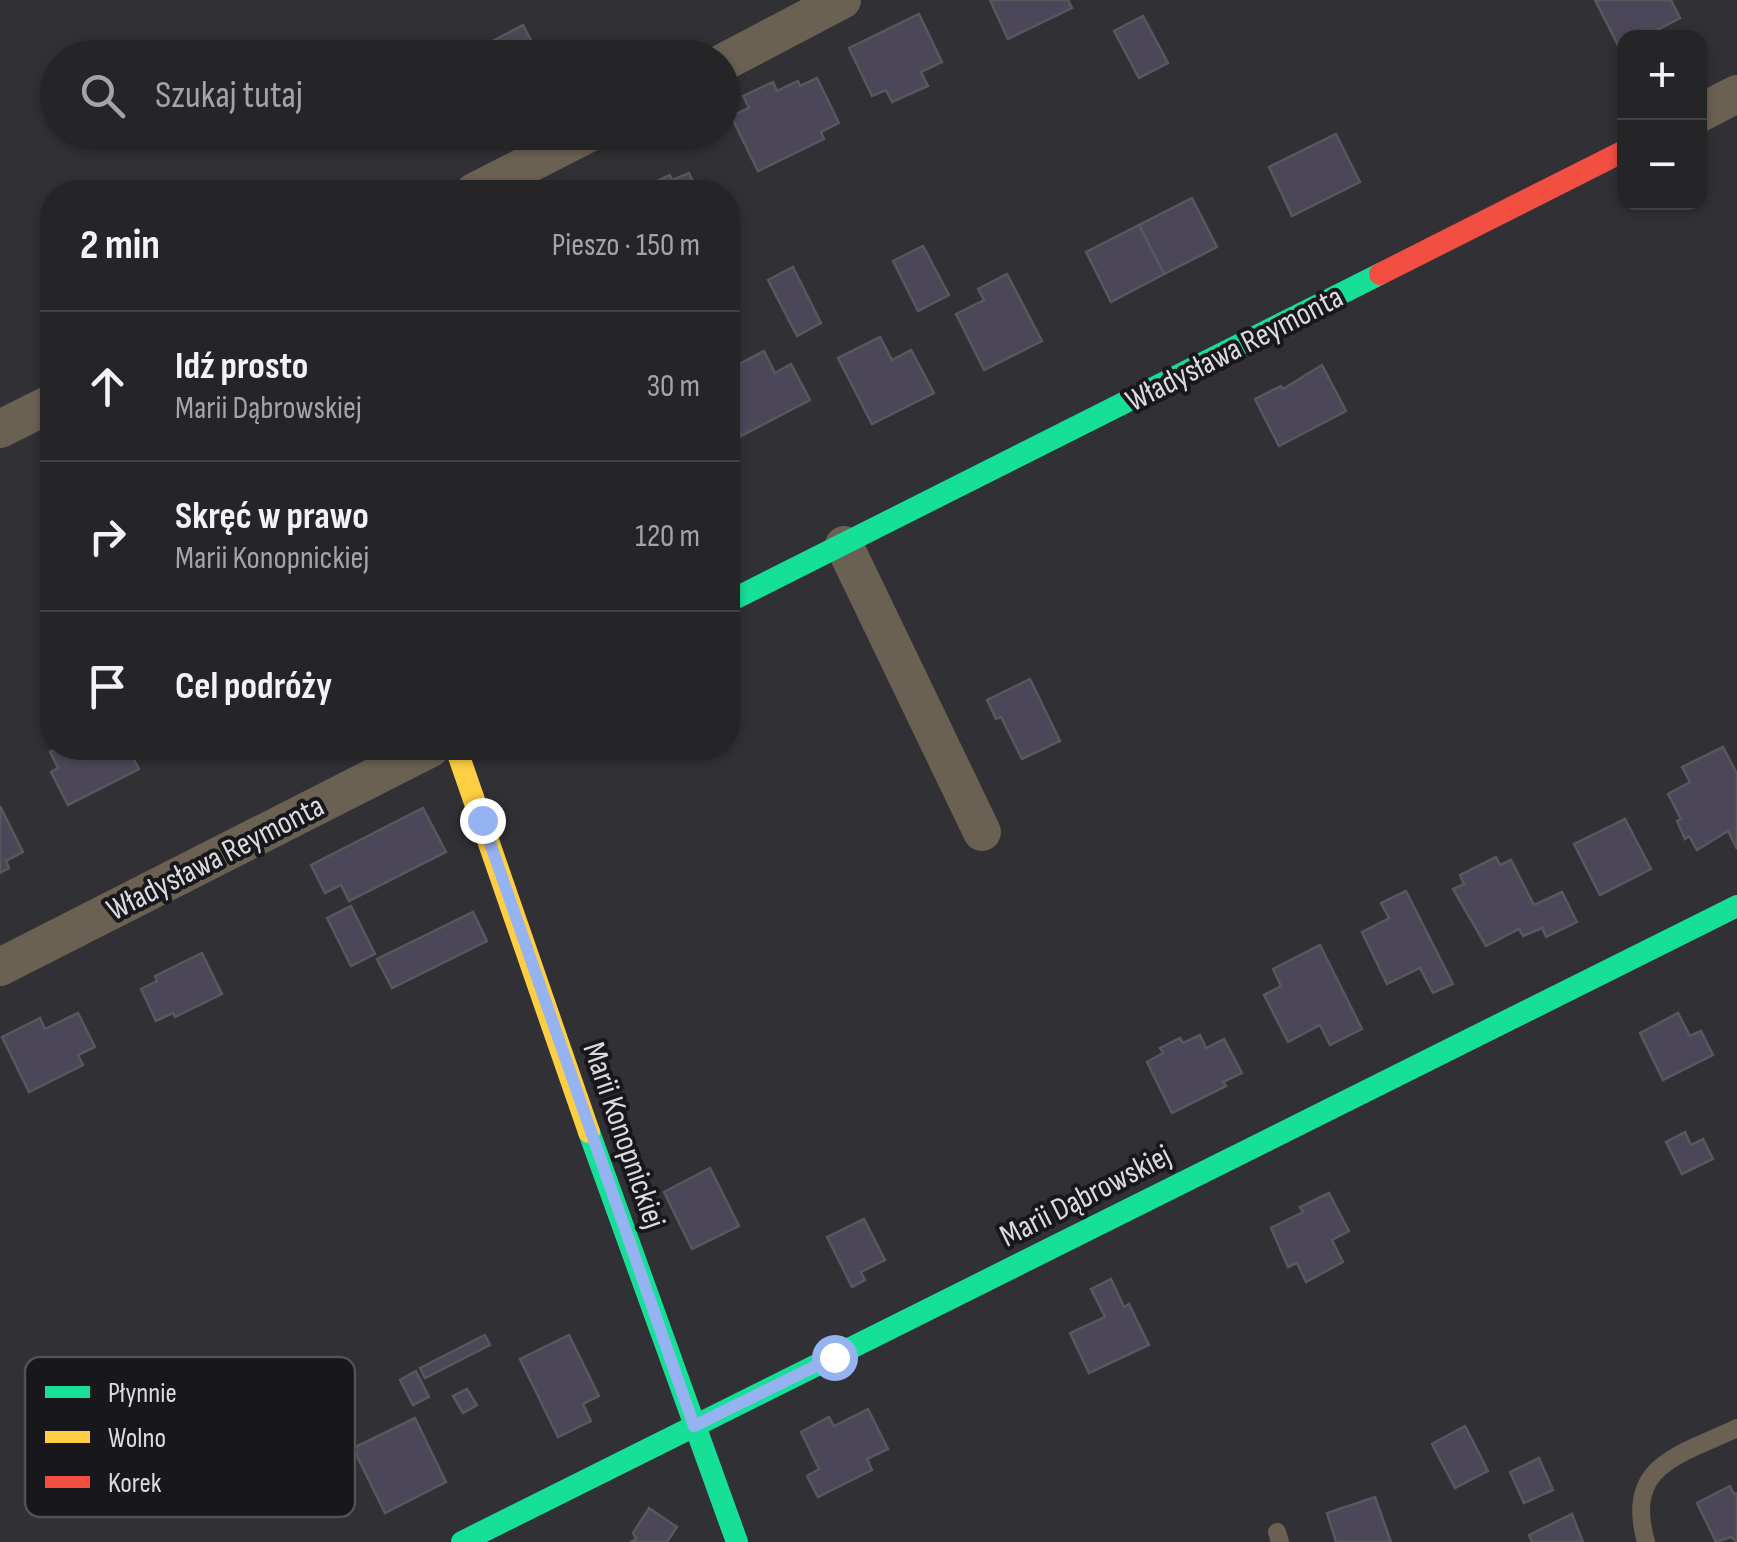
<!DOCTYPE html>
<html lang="pl">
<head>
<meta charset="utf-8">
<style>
  :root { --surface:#252427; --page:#2d2c2f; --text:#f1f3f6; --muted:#a3a4a7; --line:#424144 }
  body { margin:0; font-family:"Sofia Sans Condensed",sans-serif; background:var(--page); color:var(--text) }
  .controls { position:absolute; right:30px; top:30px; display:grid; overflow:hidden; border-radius:20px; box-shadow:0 2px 8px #0004 }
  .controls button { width:90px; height:90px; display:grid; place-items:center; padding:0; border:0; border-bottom:2px solid var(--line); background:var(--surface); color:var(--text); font:50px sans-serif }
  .stop { position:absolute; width:30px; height:30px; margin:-22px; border:8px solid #95b2f1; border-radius:50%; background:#fff }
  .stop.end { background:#95b2f1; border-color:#fff; box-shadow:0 2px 10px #0008 }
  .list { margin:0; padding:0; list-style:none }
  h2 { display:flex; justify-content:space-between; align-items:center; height:130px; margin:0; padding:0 40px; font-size:42px }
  h2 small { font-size:32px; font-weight:400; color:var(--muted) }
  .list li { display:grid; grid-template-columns:65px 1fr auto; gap:30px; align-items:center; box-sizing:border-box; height:150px; padding:0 40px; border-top:2px solid var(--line) }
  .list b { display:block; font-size:38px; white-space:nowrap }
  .list p { margin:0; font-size:32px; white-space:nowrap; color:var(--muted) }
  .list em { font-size:32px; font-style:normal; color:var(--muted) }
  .icon { flex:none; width:55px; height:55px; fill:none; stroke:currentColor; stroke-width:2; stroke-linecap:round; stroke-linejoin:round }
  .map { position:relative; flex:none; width:1737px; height:1542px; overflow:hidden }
  .search { position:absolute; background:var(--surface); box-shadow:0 2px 8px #0004; left:40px; top:40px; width:700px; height:110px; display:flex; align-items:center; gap:25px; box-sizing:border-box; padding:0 35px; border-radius:55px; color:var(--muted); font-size:38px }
  .panel { position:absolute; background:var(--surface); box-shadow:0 2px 8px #0004; left:40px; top:180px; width:700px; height:580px; border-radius:40px }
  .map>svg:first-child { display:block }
</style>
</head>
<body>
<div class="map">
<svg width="1737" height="1542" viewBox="0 0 1737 1542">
  <rect width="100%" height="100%" fill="#313034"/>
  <g fill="#4c4758" stroke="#58585c" stroke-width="2.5">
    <polygon points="990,0 1068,0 1072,8 1008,39"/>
    <polygon points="1595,0 1671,0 1680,18 1642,38 1624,38 1624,46 1620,49"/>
    <polygon points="919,14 942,62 921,72 928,86 892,102 886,90 872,96 849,48"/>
    <polygon points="1143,16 1168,63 1139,78 1114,31"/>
    <polygon points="523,25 540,58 460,58"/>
    <polygon points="817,78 839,123 821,132 824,139 758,171 731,116 749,108 743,96 773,82 777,91 798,81 800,86"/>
    <polygon points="1336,134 1360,182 1292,216 1269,167"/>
    <polygon points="689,173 698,192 633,192 670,175 672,180"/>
    <polygon points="1192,198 1217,247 1164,274 1139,225"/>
    <polygon points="1139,225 1164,274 1111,302 1086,252"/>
    <polygon points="923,246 949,295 918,311 893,261"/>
    <polygon points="793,267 821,323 797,336 768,280"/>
    <polygon points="1007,274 1042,341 984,370 956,314 984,300 978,289"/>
    <polygon points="880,337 892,360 911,350 934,393 872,424 838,358"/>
    <polygon points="764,351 775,373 791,364 810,400 741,436 728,409 728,384 734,381 728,370"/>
    <polygon points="1322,365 1346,411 1279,446 1255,399 1281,386 1283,389"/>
    <polygon points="1030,679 1060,741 1022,759 1001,717 996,719 987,700"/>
    <polygon points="1723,747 1737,774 1737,849 1728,831 1697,850 1689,836 1685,839 1677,821 1681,819 1668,794 1690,782 1682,767"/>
    <polygon points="58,748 144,748 131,754 139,769 68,805 51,772 58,768 50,752"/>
    <polygon points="0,806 23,852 6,861 9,868 0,873"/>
    <polygon points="423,808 446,852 349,901 341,885 325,893 311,865"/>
    <polygon points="1625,819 1651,869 1600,895 1574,844"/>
    <polygon points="1496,857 1500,865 1511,860 1534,905 1562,892 1577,922 1546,937 1542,928 1523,936 1519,929 1486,946 1453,889 1464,884 1460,875"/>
    <polygon points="1406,891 1453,984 1433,993 1420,968 1387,984 1362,932 1389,918 1381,903"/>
    <polygon points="351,906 375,954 351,966 327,918"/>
    <polygon points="473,912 487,941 392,988 377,959"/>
    <polygon points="1320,945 1362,1029 1330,1045 1320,1025 1288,1042 1264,995 1281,986 1273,969"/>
    <polygon points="202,953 222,994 175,1017 173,1013 156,1021 141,989 157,981 155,976"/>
    <polygon points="78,1013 95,1047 78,1055 83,1065 29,1092 2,1037 40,1018 45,1029"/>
    <polygon points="1678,1013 1690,1036 1701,1031 1713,1055 1663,1080 1640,1033"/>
    <polygon points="1200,1035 1206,1048 1224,1039 1242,1073 1223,1082 1226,1086 1172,1113 1147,1062 1163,1053 1160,1048 1180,1038 1183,1043"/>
    <polygon points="1685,1132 1691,1145 1703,1139 1713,1159 1682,1174 1666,1142"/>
    <polygon points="710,1168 739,1226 692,1249 664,1192"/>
    <polygon points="1329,1193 1349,1231 1332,1240 1343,1262 1306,1282 1297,1263 1288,1267 1271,1228 1303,1212 1300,1207"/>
    <polygon points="864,1219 885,1260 861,1272 865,1280 852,1287 827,1237"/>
    <polygon points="1111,1279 1124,1307 1129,1304 1149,1345 1089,1373 1070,1333 1105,1317 1091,1289"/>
    <polygon points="485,1335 490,1345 425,1378 420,1368"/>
    <polygon points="569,1335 599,1396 583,1404 591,1421 558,1437 520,1359"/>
    <polygon points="416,1371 429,1397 413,1405 400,1380"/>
    <polygon points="467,1389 477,1405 463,1413 453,1396"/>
    <polygon points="868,1409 888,1449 867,1459 872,1470 818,1497 807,1476 819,1469 801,1432 829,1417 834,1426"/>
    <polygon points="415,1418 446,1482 385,1513 353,1448"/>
    <polygon points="1465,1426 1488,1471 1455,1488 1432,1444"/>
    <polygon points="1539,1458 1553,1490 1524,1503 1510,1472"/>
    <polygon points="1730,1486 1734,1494 1737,1493 1737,1542 1731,1537 1716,1542 1697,1503"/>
    <polygon points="1375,1497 1391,1542 1336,1542 1327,1513"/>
    <polygon points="649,1508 677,1527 667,1542 630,1542 636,1539 633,1533"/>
    <polygon points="1572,1514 1583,1542 1532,1542 1529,1535"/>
  </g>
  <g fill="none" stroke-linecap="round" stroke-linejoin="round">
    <g stroke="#6a6153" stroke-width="18">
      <polyline points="1277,1532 1280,1542"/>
      <path d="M1646 1542C1624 1464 1679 1456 1737 1428"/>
    </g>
    <g stroke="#6a6153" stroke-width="38">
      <polyline points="722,63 842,0"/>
      <polyline points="1700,113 1737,94"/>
      <polyline points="474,192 591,132"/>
      <polyline points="0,429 52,403"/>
      <polyline points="844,545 982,832"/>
      <polyline points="0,967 431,748"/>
    </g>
    <g stroke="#16e098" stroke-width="22">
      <polyline points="728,602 1380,274"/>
      <polyline points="589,1132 737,1542"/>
      <polyline points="462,1542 1737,906"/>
    </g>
    <polyline stroke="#ffcf43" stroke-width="22" points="456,748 589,1132"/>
    <polyline stroke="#f24e42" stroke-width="22" points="1380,274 1624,151"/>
  </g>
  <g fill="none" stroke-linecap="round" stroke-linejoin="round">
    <polyline stroke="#95b2f1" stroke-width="12" points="482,820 694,1426 834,1357"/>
  </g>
  <g text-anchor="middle" stroke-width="8" stroke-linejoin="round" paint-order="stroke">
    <g font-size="32" fill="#dbdae0" stroke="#18171b">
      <text transform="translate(1234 348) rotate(-27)" y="11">Władysława Reymonta</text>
      <text transform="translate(215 857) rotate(-27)" y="11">Władysława Reymonta</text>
      <text transform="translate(625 1135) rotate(71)" y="11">Marii Konopnickiej</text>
      <text transform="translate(1085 1195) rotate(-27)" y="11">Marii Dąbrowskiej</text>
    </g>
  </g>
  <rect x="25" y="1357" width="330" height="160" rx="15" fill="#18171b" stroke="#525256" stroke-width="2.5"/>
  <rect x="45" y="1386" width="45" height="12" fill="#16e098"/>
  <rect x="45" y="1431" width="45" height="12" fill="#ffcf43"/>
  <rect x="45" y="1476" width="45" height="12" fill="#f24e42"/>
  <g font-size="28" fill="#dbdae0">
    <text x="108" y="1402">Płynnie</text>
    <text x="108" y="1447">Wolno</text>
    <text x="108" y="1492">Korek</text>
  </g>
</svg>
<div class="controls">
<button>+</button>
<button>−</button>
</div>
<div class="stop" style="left:834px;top:1357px"></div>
<div class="stop end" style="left:482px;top:820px"></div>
<div class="search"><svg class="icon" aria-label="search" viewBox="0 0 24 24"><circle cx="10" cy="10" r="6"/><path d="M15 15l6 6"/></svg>Szukaj tutaj</div>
<section class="panel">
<h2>2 min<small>Pieszo · 150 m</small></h2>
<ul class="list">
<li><svg class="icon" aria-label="ahead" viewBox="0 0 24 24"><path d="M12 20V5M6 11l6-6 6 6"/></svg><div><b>Idź prosto</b><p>Marii Dąbrowskiej</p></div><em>30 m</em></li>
<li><svg class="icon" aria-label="right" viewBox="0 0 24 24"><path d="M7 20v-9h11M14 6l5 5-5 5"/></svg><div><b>Skręć w prawo</b><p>Marii Konopnickiej</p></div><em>120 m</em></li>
<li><svg class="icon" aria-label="arrive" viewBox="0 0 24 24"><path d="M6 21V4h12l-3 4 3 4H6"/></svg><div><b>Cel podróży</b></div></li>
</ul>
</section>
</div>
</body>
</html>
